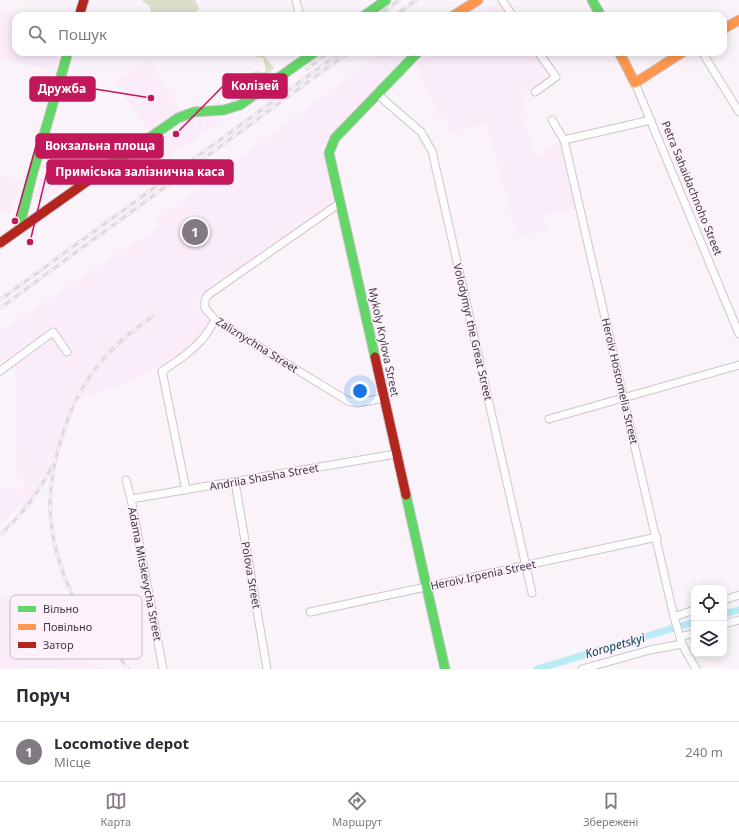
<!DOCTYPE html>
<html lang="uk">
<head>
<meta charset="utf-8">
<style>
  :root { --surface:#fff; --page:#f7f7f7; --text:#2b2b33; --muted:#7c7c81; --line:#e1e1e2; --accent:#827982 }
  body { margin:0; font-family:"Noto Sans",sans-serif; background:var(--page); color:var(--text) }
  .controls { position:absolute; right:12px; bottom:12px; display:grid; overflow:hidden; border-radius:8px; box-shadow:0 2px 10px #0003 }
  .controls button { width:36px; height:36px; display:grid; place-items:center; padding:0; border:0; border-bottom:1px solid var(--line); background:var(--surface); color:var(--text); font:20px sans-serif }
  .you { position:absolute; left:360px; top:391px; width:14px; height:14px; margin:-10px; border:3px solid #fff; border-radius:50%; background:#1a73e8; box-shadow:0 0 0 6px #1a73e833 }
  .badge { display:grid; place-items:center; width:26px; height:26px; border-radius:50%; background:var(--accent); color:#fff; font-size:13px; font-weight:700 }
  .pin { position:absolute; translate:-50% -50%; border:2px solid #fff; box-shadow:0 1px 4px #0006 }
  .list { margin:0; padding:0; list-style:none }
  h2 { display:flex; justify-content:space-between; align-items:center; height:52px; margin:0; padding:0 16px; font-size:17px }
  h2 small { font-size:13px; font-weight:400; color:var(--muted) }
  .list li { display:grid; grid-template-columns:26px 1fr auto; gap:12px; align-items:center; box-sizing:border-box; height:60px; padding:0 16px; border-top:1px solid var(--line) }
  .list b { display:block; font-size:15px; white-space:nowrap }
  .list p { margin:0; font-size:13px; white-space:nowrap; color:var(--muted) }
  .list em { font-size:13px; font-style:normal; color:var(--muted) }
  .icon { flex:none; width:22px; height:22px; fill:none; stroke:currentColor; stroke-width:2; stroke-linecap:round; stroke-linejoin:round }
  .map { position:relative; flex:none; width:739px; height:669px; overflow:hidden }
  .search { position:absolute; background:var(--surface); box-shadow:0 2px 10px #0003; left:12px; right:12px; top:12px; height:44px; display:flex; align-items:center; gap:10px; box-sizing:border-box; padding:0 14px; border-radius:12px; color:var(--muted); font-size:15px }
  .sheet { height:112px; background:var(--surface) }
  nav { display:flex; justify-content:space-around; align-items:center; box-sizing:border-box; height:56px; border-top:1px solid var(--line); background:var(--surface); font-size:11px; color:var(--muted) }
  nav a { display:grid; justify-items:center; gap:2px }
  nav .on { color:var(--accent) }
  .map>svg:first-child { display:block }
</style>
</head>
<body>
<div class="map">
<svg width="739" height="669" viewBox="0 0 739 669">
  <rect width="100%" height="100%" fill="#faf4fa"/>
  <g fill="#fbecfa">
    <polygon points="499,1 509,16 476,16"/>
    <polygon points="0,11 20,16 16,16 16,52 58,52 53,71 0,58"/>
    <polygon points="383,52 410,52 330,136 322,149 333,202 195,302 210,322 209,329 195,343 181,354 131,381 74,400 65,420 61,438 53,460 49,459 40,481 42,482 24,508 19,505 0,526 0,488 23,490 23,478 17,479 15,360 11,356 0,363 0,331 162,225 157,219"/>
    <polygon points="433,52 533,52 548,75 524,94 527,114 527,117 523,119 536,157 559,142 576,209 544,215 547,231 517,236 486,123 450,132 444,114 438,116 417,65"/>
    <polygon points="148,60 183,113 151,135 115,80"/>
    <polygon points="206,116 219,117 220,123 160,163 147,144 186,119"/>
    <polygon points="42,172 53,174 65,187 44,201 35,196"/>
    <polygon points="0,174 21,180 11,213 0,210"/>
    <polygon points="0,584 2,595 52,604 69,616 65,662 87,662 109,669 0,669"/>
  </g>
  <g fill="#dbe0cc">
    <polygon points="143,0 193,0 196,1 199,9 192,16 151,16 150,6 143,2"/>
    <polygon points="254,52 261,52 274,68 262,80 256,81 252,75 252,72 259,71 262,73 266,71 263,58 256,57"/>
  </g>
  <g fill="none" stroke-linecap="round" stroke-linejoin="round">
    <g stroke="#b8ebf5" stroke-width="7">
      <polyline points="724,614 739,610"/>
      <polyline points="537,669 694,622"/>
    </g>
    <g stroke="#cdc5cd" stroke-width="9">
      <g id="street">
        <polyline points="296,0 300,16"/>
        <polyline points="502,0 513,16"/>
        <polyline points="702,52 739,112"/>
        <polyline points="635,83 739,334"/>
        <polyline points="535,92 556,77 538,52"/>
        <polyline points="377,94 421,132 432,151 532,593"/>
        <polyline points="552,120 564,140 674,617 682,644"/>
        <polyline points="564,140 651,120"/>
        <polyline points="340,203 208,295 205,300 205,308 215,320 348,401 358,403 384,398"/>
        <polyline points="0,371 53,332 67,352"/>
        <polyline points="549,419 739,365"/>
        <polyline points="126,480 131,499 163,669"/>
        <polyline points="235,482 267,669"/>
        <path d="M186 490 162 371C184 357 203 344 215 320"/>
        <polyline points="131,499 396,454"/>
        <polyline points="724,600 739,595"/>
        <polyline points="310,612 657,537"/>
        <polyline points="674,617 694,610"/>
        <polyline points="724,624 739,620"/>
        <polyline points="680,637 694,633"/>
        <polyline points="582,669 650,650 682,644 696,669"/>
      </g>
    </g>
    <g stroke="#cdc5cd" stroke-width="11">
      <g id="fast">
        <polyline points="592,0 601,16"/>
        <polyline points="364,16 386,0"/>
        <polyline points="106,168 178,118 194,112 224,110 240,105 315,52"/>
        <polyline points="19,229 32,176 68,52"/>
        <polyline points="375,357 329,153 335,138 418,52"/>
        <polyline points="406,495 445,669"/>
      </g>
    </g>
    <g stroke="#cdc5cd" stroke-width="11">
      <g id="slow">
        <polyline points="453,16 478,0"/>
        <polyline points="723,29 739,20"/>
        <polyline points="619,52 635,83 683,52"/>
      </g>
    </g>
    <g stroke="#cdc5cd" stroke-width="11">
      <g id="jam">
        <polyline points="79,16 84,0"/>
        <polyline points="0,243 106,168"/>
        <polyline points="375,357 406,495"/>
      </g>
    </g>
    <use href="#street" stroke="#fefdfe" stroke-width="7"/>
    <use href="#fast" stroke="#63d668" stroke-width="9"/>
    <use href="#slow" stroke="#ff974d" stroke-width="9"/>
    <use href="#jam" stroke="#b3261e" stroke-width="9"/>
    <g stroke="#dddbdd" stroke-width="3.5">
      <g id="rail">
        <polyline points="378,16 399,0"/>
        <polyline points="395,16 416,0"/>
        <polyline points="307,69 329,52"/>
        <polyline points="0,300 338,54"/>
        <polyline points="0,308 349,52"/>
        <path d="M0 535C22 515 39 493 52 466"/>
        <path d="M128 669C110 644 86 622 72 594 59 566 50 534 50 503 51 458 70 399 99 364 114 345 133 330 153 316"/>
      </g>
    </g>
    <use href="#rail" stroke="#fdf1fc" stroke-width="2" stroke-dasharray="6" stroke-linecap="butt"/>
  </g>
  <g text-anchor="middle" stroke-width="3" stroke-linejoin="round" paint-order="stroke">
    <g font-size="11" fill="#423742" stroke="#fdf1fc">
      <text transform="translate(692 188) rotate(68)" y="4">Petra Sahaidachnoho Street</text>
      <text transform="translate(473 332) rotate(77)" y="4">Volodymyr the Great Street</text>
      <text transform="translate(384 342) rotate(78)" y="4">Mykoly Krylova Street</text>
      <text transform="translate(257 345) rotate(32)" y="4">Zaliznychna Street</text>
      <text transform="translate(620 381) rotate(77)" y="4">Heroiv Hostomelia Street</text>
      <text transform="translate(264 477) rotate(-10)" y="4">Andriia Shasha Street</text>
      <text transform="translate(145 574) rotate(79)" y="4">Adama Mitskevycha Street</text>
      <text transform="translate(251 575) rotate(80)" y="4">Polova Street</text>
      <text transform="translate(483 575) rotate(-12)" y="4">Heroiv Irpenia Street</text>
    </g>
    <g font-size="12" font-style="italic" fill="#00464f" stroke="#fdf1fc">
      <text transform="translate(615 646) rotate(-16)" y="4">Koropetskyi</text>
    </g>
  </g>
  <rect x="10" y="595" width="132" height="64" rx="6" fill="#fdf1fc" stroke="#c5b9c4" stroke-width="1"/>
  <rect x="18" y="606" width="18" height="6" fill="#63d668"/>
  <rect x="18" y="624" width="18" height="6" fill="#ff974d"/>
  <rect x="18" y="642" width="18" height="6" fill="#b3261e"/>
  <g font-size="11" fill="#423742">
    <text x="43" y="613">Вільно</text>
    <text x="43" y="631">Повільно</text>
    <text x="43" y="649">Затор</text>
  </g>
  <path fill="none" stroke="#c2185b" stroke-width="1.5" d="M176 134L223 86M151 98L95 89M15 221L36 146M30 242L47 172"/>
  <g fill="#c2185b" stroke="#fdf1fc" stroke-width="1.5">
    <circle cx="176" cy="134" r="4"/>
    <circle cx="151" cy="98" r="4"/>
    <circle cx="15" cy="221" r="4"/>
    <circle cx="30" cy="242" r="4"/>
  </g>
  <g fill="#c2185b" stroke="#c2185b" stroke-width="1.5">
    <rect x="223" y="74" width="64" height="24" rx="4"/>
    <rect x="30" y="77" width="65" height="24" rx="4"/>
    <rect x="36" y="134" width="127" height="24" rx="4"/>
    <rect x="47" y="160" width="186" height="24" rx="4"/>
  </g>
  <g font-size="12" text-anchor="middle" font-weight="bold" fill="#fff">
    <text x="255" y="90">Колізей</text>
    <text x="62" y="93">Дружба</text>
    <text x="100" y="150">Вокзальна площа</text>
    <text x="140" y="176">Приміська залізнична каса</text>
  </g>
</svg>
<div class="controls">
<button><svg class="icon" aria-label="locate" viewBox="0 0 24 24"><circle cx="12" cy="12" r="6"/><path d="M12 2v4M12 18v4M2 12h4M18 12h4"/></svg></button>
<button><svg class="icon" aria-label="layers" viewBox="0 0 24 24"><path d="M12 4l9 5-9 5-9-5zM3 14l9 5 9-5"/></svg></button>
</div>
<div class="you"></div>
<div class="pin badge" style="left:195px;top:232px">1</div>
<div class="search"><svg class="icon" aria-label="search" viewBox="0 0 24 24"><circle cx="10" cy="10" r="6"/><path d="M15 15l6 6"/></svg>Пошук</div>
</div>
<section class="sheet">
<h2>Поруч<small></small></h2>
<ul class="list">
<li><span class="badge">1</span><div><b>Locomotive depot</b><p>Місце</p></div><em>240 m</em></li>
</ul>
</section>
<nav>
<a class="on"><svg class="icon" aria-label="map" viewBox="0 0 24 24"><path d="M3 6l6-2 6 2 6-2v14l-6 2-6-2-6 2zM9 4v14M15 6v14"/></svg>Карта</a>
<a><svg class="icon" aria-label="directions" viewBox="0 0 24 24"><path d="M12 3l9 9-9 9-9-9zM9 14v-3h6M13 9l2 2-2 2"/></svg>Маршрут</a>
<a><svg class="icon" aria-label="saved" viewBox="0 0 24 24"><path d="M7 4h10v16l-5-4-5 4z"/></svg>Збережені</a>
</nav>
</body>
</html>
